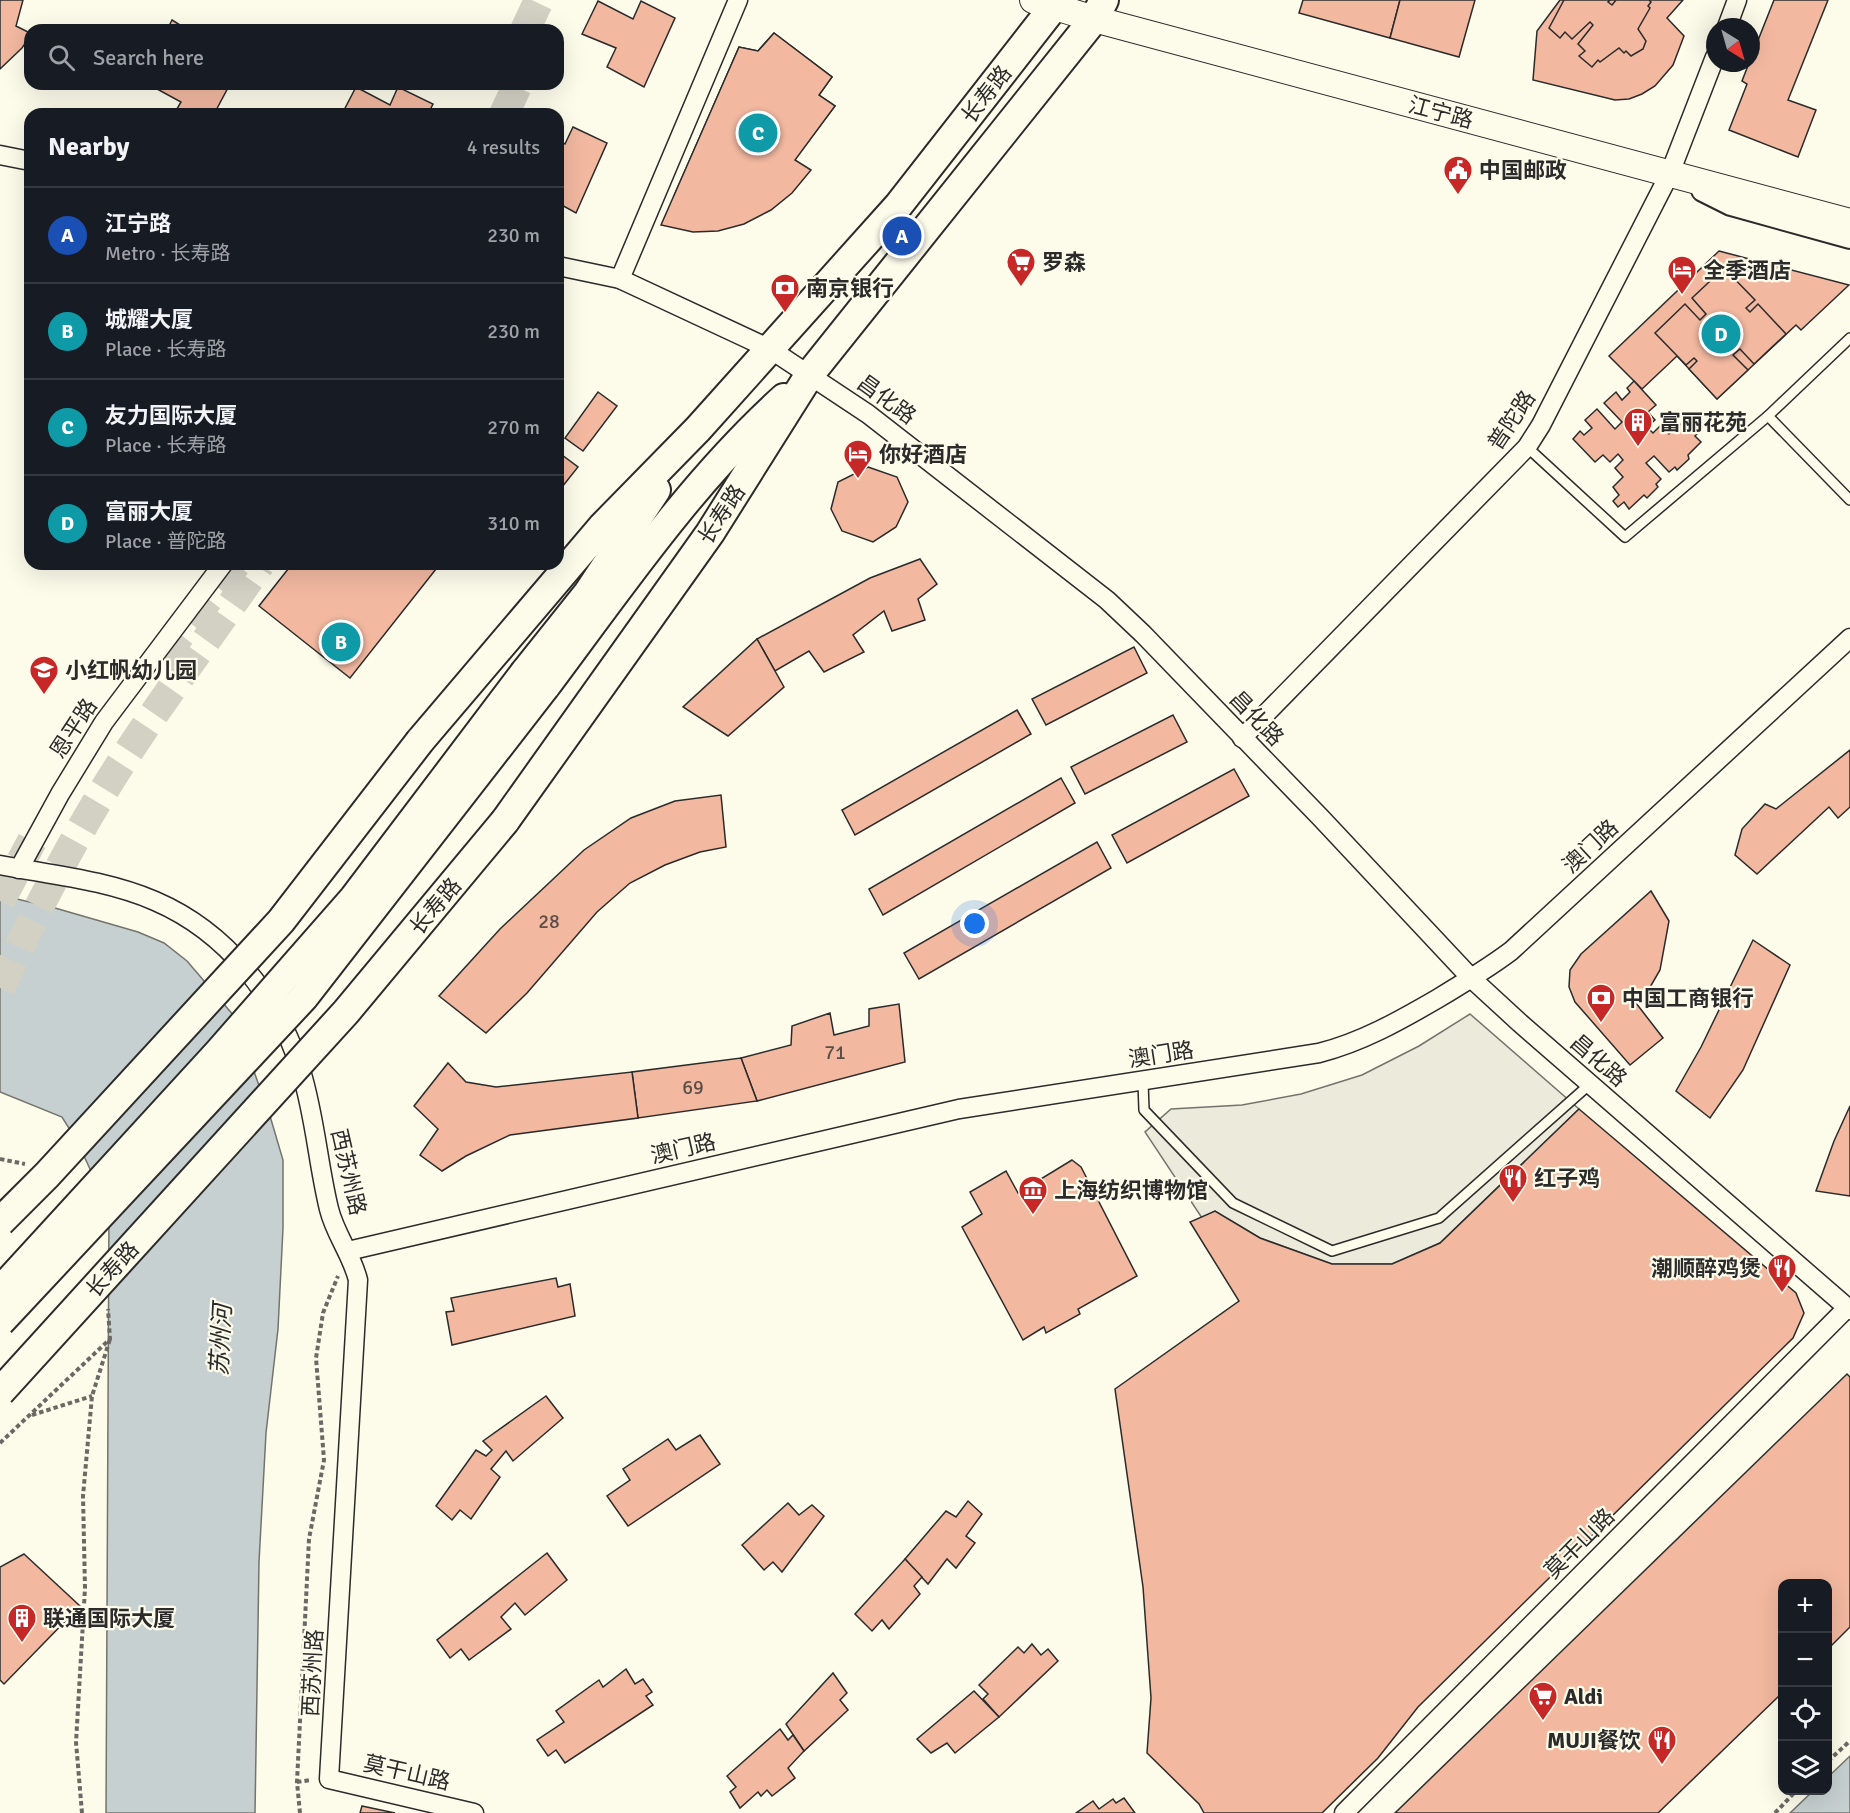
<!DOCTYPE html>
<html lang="en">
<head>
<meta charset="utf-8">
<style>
  :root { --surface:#171b24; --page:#20242c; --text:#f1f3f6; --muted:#9ea1a6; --line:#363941; --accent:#0f766e }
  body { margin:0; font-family:Signika,"Noto Sans SC",sans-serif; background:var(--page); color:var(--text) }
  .controls { position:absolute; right:18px; bottom:18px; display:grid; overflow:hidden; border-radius:12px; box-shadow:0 6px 24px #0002 }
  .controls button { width:54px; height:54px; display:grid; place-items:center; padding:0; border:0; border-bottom:2px solid var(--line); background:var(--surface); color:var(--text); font:30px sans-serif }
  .compass { position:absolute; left:1706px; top:18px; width:54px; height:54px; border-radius:50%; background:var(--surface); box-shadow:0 6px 24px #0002; rotate:143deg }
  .you { position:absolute; left:975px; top:924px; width:21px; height:21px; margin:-15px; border:4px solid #fff; border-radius:50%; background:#1a73e8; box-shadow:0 0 0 9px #1a73e833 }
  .badge { display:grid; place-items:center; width:39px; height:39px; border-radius:50%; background:var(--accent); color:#fff; font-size:20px; font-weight:700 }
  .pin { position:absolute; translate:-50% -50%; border:3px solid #fff; box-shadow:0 2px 6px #0006 }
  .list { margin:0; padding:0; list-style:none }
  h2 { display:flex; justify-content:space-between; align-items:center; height:78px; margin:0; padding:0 24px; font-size:26px }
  h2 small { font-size:20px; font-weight:400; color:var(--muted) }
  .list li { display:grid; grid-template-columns:39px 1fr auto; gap:18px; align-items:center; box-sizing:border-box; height:96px; padding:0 24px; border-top:2px solid var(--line) }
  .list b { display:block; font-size:22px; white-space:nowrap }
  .list p { margin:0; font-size:20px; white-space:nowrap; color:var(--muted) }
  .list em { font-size:20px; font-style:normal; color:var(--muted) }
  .icon { flex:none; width:33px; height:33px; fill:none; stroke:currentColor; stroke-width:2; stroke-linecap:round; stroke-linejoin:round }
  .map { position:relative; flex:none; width:1850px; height:1813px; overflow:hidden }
  .search { position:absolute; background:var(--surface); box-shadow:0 6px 24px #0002; left:24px; top:24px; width:540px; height:66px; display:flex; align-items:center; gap:15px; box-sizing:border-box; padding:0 21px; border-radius:18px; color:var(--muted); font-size:22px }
  .panel { position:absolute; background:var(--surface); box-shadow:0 6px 24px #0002; left:24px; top:108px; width:540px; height:462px; border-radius:18px }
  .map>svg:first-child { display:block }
</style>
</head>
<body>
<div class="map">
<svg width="1850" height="1813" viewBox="0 0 1850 1813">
  <rect width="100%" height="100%" fill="#fdfbea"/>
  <polygon fill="#eceadb" stroke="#74746e" stroke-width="1.5" points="1470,1014 1579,1109 1440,1243 1392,1264 1332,1264 1260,1238 1215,1211 1202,1218 1145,1132 1171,1109 1242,1105 1301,1094 1362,1075 1419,1046"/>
  <g fill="#c7d0d0" stroke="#74746e" stroke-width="1.5">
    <polygon points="0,895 55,908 138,932 164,943 187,961 234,1016 270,1116 283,1160 283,1228 278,1329 266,1433 259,1562 255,1813 106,1813 109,1210 77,1141 62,1117 0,1092"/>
    <polygon points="1850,1756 1850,1813 1790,1813 1813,1791 1828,1790 1828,1777"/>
  </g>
  <g fill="#f2b8a0" stroke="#2b2b2b" stroke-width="1.5">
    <polygon points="0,0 23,0 16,26 30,33 30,36 22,48 0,69"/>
    <polygon points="1303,0 1400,0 1390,38 1299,13"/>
    <polygon points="1400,0 1475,0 1459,57 1390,38"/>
    <polygon points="1560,0 1683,0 1667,18 1684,36 1673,65 1655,86 1642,94 1629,99 1615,100 1533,80 1537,31"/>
    <polygon points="1564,0 1610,0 1608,2 1612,5 1616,0 1649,0 1651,2 1648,6 1650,8 1638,29 1646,41 1643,49 1631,56 1626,51 1624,53 1619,48 1600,62 1598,60 1592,67 1579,56 1585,51 1578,44 1593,25 1590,22 1572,39 1565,32 1560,38 1549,28"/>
    <polygon points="1774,0 1828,0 1788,100 1816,110 1798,157 1729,130 1747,84 1742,81 1749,63 1751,63 1751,58"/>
    <polygon points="598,1 633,19 641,1 675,18 644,87 607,67 616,48 582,34"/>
    <polygon points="172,20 188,30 167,30"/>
    <polygon points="774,33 832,77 819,95 835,106 774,187 758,200 739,207 722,209 702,206 674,196 739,47 758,51"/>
    <polygon points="774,33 832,77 819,95 835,106 795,160 811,170 792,193 771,210 744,224 718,231 693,232 661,225 739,47 758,51"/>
    <polygon points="148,84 230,84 214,114 174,114 181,102"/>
    <polygon points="356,87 390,105 398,87 433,104 428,114 342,114"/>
    <polygon points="573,127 607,143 576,213 558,203 558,140 565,144"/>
    <polygon points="1719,251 1849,285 1801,330 1796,325 1717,399 1677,356 1642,389 1609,356"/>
    <polygon points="1724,268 1755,300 1746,308 1750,312 1758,304 1786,334 1754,364 1740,349 1733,355 1748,370 1717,399 1689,369 1697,361 1694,358 1686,365 1655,333 1685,304 1700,320 1706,314 1692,298"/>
    <polygon points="1634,381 1656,405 1648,412 1655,420 1647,427 1653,433 1661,425 1669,434 1680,424 1688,431 1694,425 1700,431 1695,436 1701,442 1688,455 1689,459 1677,470 1675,467 1669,472 1654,456 1646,463 1661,479 1656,484 1658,487 1647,498 1644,495 1629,509 1624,502 1618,507 1613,501 1619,495 1613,487 1623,477 1615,468 1623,460 1618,454 1610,462 1603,455 1595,462 1573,439 1580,431 1584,435 1592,428 1585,420 1597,409 1615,429 1622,422 1604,403 1616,392 1622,400 1630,392 1627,388"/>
    <polygon points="598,392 617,406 583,451 565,438"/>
    <polygon points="558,452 578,467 558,492"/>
    <polygon points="868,467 897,477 908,502 896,527 873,542 842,531 831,509 838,482"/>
    <polygon points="920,559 937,584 918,599 925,620 892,631 884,611 853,635 864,652 824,672 809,651 775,671 757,639 870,578"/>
    <polygon points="292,564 440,564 350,678 259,606"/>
    <polygon points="757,639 784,687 728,736 683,707"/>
    <polygon points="1134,647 1147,673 1046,725 1032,699"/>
    <polygon points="1017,710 1031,734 855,835 842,810"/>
    <polygon points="1173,715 1187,742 1085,794 1071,767"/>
    <polygon points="1850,750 1850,807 1838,818 1829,807 1757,874 1735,855 1742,829 1765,804 1776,809"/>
    <polygon points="1234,769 1249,796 1127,863 1112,835"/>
    <polygon points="1061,778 1075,803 883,915 869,889"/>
    <polygon points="721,795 726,847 700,852 665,865 630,883 597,912 527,993 486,1033 439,996 500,929 584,850 631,818 675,801"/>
    <polygon points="1097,842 1111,868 919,979 904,953"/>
    <polygon points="1651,891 1669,921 1660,970 1649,989 1636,1003 1663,1038 1630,1065 1575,1002 1569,987 1570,970 1581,954"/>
    <polygon points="1753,940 1790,965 1743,1070 1710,1118 1676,1091 1701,1047"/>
    <polygon points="899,1004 905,1062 757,1101 741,1058 791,1045 792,1026 830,1013 834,1035 869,1026 869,1009"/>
    <polygon points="741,1058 757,1101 638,1118 632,1072"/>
    <polygon points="448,1063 466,1082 496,1087 632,1072 638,1118 510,1135 466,1156 442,1171 420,1155 438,1129 414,1106"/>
    <polygon points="1850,1106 1850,1196 1816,1191 1834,1141"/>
    <polygon points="1579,1109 1796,1293 1804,1313 1793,1338 1418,1707 1378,1758 1322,1813 1204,1813 1199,1804 1147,1753 1151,1698 1143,1587 1115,1389 1239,1301 1190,1222 1215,1211 1260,1238 1332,1264 1392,1264 1440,1243"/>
    <polygon points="1072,1160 1081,1167 1137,1276 1078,1309 1080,1314 1046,1333 1044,1327 1023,1340 962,1227 982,1214 970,1192 1006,1171 1018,1193"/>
    <polygon points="556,1278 558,1287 570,1284 575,1316 452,1345 446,1312 454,1311 451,1298"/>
    <polygon points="1847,1374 1850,1377 1850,1627 1828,1649 1828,1584 1782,1584 1782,1693 1658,1813 1395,1813"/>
    <polygon points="546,1396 563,1418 513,1461 506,1451 491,1469 500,1477 471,1519 460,1510 452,1520 436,1506 476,1450 486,1456 492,1450 483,1441"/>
    <polygon points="700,1435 720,1464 628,1526 607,1496 630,1480 623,1469 668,1439 676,1450"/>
    <polygon points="968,1501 982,1514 966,1536 975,1543 956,1568 947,1559 928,1584 905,1559 946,1511 956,1517"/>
    <polygon points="788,1503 799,1515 812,1505 824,1516 782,1572 773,1562 764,1570 742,1545"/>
    <polygon points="547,1553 567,1580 525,1615 515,1603 501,1617 511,1629 469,1660 461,1649 450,1658 437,1640"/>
    <polygon points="24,1554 80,1606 4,1684 0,1680 0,1567"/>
    <polygon points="905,1559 922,1577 914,1586 920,1594 889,1629 882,1620 872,1631 855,1614"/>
    <polygon points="1032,1644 1041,1655 1048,1649 1058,1661 999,1717 983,1699 988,1694 979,1685 1018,1647 1024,1653"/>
    <polygon points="626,1669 635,1684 643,1679 652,1692 646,1696 653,1705 565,1763 556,1750 548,1756 537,1740 564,1722 556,1711 599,1680 603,1687"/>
    <polygon points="833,1673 847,1693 840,1700 848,1710 804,1751 786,1724"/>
    <polygon points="974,1691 999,1717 955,1753 947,1743 931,1753 917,1739"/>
    <polygon points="780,1729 788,1740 793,1735 804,1751 788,1768 795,1778 772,1796 767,1790 761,1796 758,1792 740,1808 730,1792 736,1787 727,1776"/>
    <polygon points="1124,1798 1135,1813 1076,1813 1093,1801 1099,1809 1113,1799 1116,1803"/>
    <polygon points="362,1806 395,1813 360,1813"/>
  </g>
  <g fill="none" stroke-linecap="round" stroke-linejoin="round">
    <g stroke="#d3d1c4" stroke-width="30" stroke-dasharray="30 15" stroke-linecap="butt">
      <polyline points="525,30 539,0"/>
      <polyline points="504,114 518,84"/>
      <polyline points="162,658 236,564"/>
      <polyline points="0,901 32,841"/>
      <path d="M0 988C27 929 56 872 88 817 139 729 202 648 260 564"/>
    </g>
    <g stroke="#2b2b2b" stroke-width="12">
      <g id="service">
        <polyline points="1768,416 1850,500"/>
        <polyline points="1527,447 1625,537 1768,416 1850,338"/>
        <polyline points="1143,1082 1144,1110 1233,1203 1332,1251 1439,1218 1590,1084"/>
      </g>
    </g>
    <g stroke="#2b2b2b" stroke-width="21">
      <g id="minor">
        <polyline points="1727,27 1737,0"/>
        <polyline points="0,155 30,161"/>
        <polyline points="558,266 620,279 770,349 868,414 1107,600 1143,634 1321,818 1471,978 1520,1023 1850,1310"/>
        <polyline points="620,279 738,0"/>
        <polyline points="1242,738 1527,447 1541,425 1670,173 1715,57"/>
        <path d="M0 865C52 875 106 880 155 901 227 932 278 997 301 1071 315 1116 318 1164 329 1209 335 1234 352 1255 358 1280L329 1779 474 1813"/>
        <polyline points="19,869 60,794 104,722 223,564"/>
        <path d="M348 1251 959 1109 1319 1053C1362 1042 1399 1021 1437 999 1462 984 1487 969 1511 951L1850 638"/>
        <polyline points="1344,1813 1848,1307"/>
      </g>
    </g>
    <g stroke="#2b2b2b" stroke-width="26">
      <polyline id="tertiary" points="1703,190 1731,204 1850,237"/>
    </g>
    <g stroke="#2b2b2b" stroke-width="28">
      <polyline id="secondary" points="1033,0 1094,19 1850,222"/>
    </g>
    <g stroke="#2b2b2b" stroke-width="32">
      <g id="primary">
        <polyline points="525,672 588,593 656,490"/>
        <path d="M545 687C620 587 691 482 784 398"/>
        <polyline points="420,741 602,527 698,429 898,206 1059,0"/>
        <polyline points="505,821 710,533 810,374 1094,19 1104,0"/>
      </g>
    </g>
    <g stroke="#6a6964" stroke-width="4" stroke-dasharray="4.5 3" stroke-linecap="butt">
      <polyline points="0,1159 25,1164"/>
      <polyline points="32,1415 92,1396"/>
      <polyline points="0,1443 110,1339 108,1309"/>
      <polyline points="1828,1761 1850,1741"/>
      <polyline points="297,1782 311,1780"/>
      <polyline points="82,1813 76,1742 85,1588 83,1496 92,1396 110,1339"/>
      <polyline points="300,1813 297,1782 309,1539 324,1460 316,1358 323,1313 338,1276"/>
      <polyline points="1775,1813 1797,1790"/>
    </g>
    <use href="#service" stroke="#fdfbea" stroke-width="9"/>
    <use href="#minor" stroke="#fdfbea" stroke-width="18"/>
    <use href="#tertiary" stroke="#fdfbea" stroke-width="22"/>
    <use href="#secondary" stroke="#fdfbea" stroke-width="26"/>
    <use href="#primary" stroke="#fdfbea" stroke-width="28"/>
    <g stroke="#2b2b2b" stroke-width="32" stroke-linecap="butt">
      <g id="primary-bridge">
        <polyline points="0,1222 47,1175 281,921 420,741"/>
        <polyline points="0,1291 218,1053 354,898 525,672"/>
        <polyline points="0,1322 304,997 545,687"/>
        <polyline points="0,1392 346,1012 505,821"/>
      </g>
    </g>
    <use href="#primary-bridge" stroke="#fdfbea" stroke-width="28"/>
  </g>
  <defs>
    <g id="civic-pin" transform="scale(1.5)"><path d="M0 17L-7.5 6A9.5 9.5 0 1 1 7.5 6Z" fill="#c62828" stroke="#fdfbea"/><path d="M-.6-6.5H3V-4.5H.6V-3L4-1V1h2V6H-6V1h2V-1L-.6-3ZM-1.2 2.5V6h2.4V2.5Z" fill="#fff"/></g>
    <g id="supermarket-pin" transform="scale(1.5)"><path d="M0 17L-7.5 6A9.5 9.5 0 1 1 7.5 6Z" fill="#c62828" stroke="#fdfbea"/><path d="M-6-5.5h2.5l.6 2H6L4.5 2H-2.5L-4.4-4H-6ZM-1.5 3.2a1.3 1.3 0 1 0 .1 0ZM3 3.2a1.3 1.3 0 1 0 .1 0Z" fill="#fff"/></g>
    <g id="hotel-pin" transform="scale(1.5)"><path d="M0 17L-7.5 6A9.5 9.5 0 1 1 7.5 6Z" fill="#c62828" stroke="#fdfbea"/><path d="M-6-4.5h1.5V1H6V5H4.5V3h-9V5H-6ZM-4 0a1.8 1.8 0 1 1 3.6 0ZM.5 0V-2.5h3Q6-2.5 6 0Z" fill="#fff"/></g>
    <g id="bank-pin" transform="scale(1.5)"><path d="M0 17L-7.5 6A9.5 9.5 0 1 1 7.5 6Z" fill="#c62828" stroke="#fdfbea"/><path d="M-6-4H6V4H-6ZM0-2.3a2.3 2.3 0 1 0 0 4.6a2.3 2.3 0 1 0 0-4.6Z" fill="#fff"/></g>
    <g id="building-pin" transform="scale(1.5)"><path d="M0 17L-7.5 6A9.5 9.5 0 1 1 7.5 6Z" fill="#c62828" stroke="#fdfbea"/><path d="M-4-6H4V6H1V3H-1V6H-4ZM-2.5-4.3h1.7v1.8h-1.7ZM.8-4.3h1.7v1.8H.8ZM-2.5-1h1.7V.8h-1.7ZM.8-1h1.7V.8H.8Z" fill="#fff"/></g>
    <g id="school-pin" transform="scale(1.5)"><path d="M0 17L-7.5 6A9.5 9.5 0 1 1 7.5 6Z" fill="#c62828" stroke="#fdfbea"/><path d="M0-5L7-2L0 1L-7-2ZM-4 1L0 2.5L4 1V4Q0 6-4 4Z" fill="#fff"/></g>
    <g id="restaurant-pin" transform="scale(1.5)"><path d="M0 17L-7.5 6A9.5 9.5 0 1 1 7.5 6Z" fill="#c62828" stroke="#fdfbea"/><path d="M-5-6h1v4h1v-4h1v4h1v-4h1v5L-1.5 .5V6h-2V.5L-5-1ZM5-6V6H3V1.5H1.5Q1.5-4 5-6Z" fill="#fff"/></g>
    <g id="museum-pin" transform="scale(1.5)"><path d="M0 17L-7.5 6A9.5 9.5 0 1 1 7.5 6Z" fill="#c62828" stroke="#fdfbea"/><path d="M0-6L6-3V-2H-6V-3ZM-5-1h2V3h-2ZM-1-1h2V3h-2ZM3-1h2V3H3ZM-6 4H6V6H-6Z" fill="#fff"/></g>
  </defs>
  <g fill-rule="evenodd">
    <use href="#civic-pin" x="1458" y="170"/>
    <use href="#supermarket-pin" x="1021" y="262"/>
    <use href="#hotel-pin" x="1682" y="270"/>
    <use href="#bank-pin" x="785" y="288"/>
    <use href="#building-pin" x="1638" y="422"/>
    <use href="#hotel-pin" x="858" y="454"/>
    <use href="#school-pin" x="44" y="670"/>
    <use href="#bank-pin" x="1601" y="998"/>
    <use href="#restaurant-pin" x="1513" y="1178"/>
    <use href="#museum-pin" x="1033" y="1190"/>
    <use href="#restaurant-pin" x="1782" y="1268"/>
    <use href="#building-pin" x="22" y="1618"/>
    <use href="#supermarket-pin" x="1543" y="1696"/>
    <use href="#restaurant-pin" x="1662" y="1740"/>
  </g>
  <g text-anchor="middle" stroke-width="4.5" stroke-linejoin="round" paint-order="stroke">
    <g font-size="20" fill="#5d4e48">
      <text x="549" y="928">28</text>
      <text x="835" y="1059">71</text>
      <text x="693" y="1094">69</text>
    </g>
    <g font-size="22" fill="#2b2b2b" stroke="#fdfbea">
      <text transform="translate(986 94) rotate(-52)" y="8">长寿路</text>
      <text transform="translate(1441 112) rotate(15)" y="8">江宁路</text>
      <text transform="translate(887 399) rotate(36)" y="8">昌化路</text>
      <text transform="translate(1511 420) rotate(-56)" y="8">普陀路</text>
      <text transform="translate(721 514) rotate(-57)" y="8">长寿路</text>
      <text transform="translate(1257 718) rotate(46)" y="8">昌化路</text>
      <text transform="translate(73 728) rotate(-57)" y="8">恩平路</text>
      <text transform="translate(1590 846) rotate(-43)" y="8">澳门路</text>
      <text transform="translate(435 906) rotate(-50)" y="8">长寿路</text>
      <text transform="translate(1161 1054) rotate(-9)" y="8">澳门路</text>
      <text transform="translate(1599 1060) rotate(41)" y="8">昌化路</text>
      <text transform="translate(683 1148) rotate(-13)" y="8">澳门路</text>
      <text transform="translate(349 1172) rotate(77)" y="8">西苏州路</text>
      <text transform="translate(112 1269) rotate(-48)" y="8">长寿路</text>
      <text transform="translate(1579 1543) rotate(-45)" y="8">莫干山路</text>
      <text transform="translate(312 1673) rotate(-87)" y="8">西苏州路</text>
      <text transform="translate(407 1772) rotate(13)" y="8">莫干山路</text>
    </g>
    <g font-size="22" font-weight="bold" fill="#2b2b2b" stroke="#fdfbea" text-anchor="start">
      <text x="1479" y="178">中国邮政</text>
      <text x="1042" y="270">罗森</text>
      <text x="1703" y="278">全季酒店</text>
      <text x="806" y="296">南京银行</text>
      <text x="1659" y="430">富丽花苑</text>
      <text x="879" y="462">你好酒店</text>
      <text x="65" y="678">小红帆幼儿园</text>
      <text x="1622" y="1006">中国工商银行</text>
      <text x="1534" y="1186">红子鸡</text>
      <text x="1054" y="1198">上海纺织博物馆</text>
      <text x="1761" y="1276" text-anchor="end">潮顺醉鸡煲</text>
      <text x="43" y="1626">联通国际大厦</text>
      <text x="1564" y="1704">Aldi</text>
      <text x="1641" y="1748" text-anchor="end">MUJI餐饮</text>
    </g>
    <g font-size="24" font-style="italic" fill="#2b2b2b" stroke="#fdfbea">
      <text transform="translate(221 1340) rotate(-87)" y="8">苏州河</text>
    </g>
  </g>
</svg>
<div class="controls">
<button>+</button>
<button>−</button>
<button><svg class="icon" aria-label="locate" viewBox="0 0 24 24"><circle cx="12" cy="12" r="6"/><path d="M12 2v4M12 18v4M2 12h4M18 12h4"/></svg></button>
<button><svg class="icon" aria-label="layers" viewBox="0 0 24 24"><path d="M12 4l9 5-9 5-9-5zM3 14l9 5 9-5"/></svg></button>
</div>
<svg class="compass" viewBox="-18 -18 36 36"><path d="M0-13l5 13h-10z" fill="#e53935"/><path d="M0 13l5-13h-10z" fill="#9ea1a6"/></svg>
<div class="you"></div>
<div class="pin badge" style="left:902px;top:236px;background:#1a4fb4">A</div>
<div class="pin badge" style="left:341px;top:642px;background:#0f9aa8">B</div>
<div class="pin badge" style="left:758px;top:133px;background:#0f9aa8">C</div>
<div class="pin badge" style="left:1721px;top:334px;background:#0f9aa8">D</div>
<div class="search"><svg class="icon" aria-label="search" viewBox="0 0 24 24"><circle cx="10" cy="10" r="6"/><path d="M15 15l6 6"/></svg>Search here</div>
<section class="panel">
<h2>Nearby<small>4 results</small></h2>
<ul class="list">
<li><span class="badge" style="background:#1a4fb4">A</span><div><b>江宁路</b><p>Metro · 长寿路</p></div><em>230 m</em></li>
<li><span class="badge" style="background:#0f9aa8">B</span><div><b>城耀大厦</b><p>Place · 长寿路</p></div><em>230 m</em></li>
<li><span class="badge" style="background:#0f9aa8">C</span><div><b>友力国际大厦</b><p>Place · 长寿路</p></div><em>270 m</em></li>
<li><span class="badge" style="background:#0f9aa8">D</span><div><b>富丽大厦</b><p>Place · 普陀路</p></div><em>310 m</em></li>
</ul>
</section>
</div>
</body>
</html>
